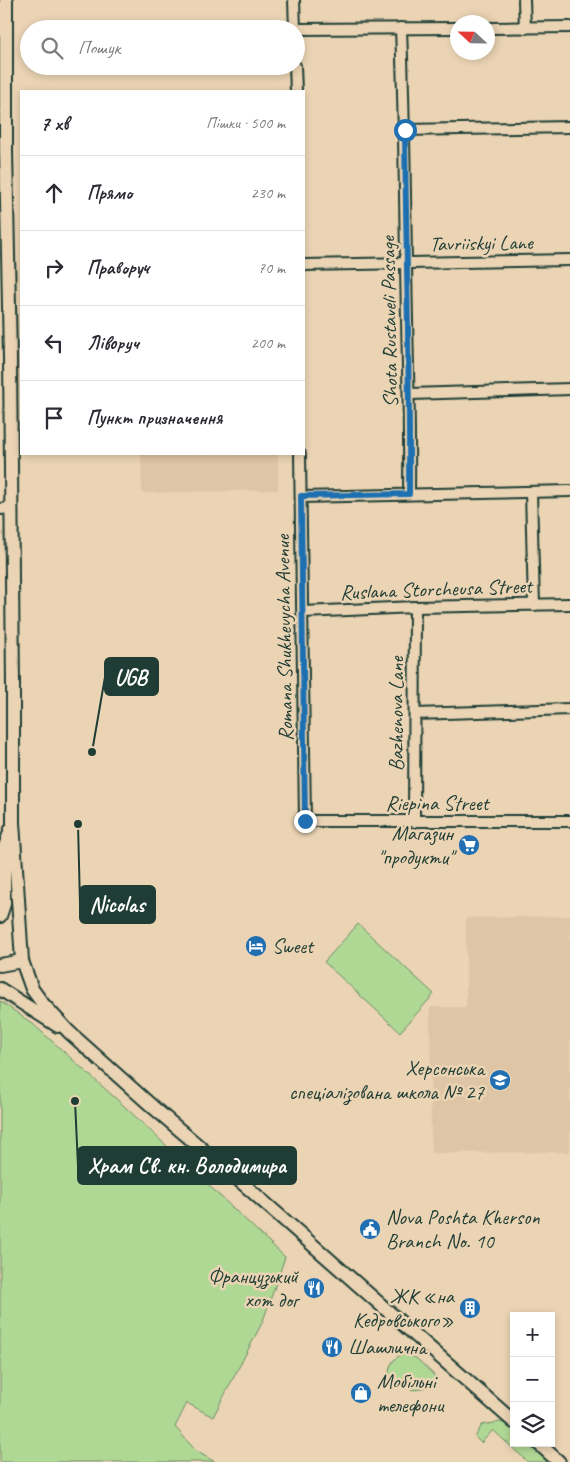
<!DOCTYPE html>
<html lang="uk">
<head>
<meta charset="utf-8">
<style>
  :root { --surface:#fff; --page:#f2f2f3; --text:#2b2b33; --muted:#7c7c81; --line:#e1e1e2 }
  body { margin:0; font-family:Caveat,sans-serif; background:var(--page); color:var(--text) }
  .controls { position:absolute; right:15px; bottom:15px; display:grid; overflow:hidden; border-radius:0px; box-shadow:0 2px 8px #0003 }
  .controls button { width:45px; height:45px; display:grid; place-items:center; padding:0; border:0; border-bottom:1px solid var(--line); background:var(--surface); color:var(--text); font:25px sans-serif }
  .compass { position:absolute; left:450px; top:15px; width:45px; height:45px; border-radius:50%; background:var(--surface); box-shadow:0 2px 8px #0003; rotate:292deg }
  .stop { position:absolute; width:15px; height:15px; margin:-11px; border:4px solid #1f6fb2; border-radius:50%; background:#fff }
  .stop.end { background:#1f6fb2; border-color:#fff; box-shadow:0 1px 5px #0008 }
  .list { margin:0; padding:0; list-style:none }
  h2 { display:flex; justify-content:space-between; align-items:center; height:65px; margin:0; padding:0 20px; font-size:21px }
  h2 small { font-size:16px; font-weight:400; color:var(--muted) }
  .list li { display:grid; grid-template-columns:32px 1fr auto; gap:15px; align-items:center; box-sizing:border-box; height:75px; padding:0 20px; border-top:1px solid var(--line) }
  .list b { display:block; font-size:19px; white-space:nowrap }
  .list em { font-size:16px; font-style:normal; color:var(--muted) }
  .icon { flex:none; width:28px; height:28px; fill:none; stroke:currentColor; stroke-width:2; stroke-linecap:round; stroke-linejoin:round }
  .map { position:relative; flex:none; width:570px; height:1462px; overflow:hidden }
  .search { position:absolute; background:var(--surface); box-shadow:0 2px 8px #0003; left:20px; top:20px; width:285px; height:55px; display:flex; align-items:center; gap:12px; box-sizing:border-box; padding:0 18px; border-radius:28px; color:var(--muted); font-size:19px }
  .panel { position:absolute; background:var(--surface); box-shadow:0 2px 8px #0003; left:20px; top:90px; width:285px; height:365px; border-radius:0px }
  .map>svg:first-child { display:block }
</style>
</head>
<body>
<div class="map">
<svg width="570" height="1462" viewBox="0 0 570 1462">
  <rect width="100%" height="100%" fill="#ebd4b4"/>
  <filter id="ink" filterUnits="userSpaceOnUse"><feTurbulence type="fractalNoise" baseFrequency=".02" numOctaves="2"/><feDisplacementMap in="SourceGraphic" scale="10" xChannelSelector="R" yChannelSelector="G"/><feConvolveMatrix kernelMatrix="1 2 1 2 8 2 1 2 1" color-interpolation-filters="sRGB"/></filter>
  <g filter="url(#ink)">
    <g fill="#dec5a6">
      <polygon points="141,454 278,454 278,490 142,493"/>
      <polygon points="570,916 570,1152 431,1153 430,1007 466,1007 466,918"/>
    </g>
    <g fill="#b0d895" stroke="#688a64">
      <polygon points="358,924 434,994 400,1032 324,962"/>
      <polygon points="0,1001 33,1024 123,1105 285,1257 263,1321 213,1417 187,1403 175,1427 196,1451 215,1462 0,1462"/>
      <path d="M405 1354 416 1358 437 1378C416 1397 410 1390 389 1379 388 1367 392 1357 405 1354Z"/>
      <polygon points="499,1422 507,1424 514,1431 514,1443 528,1443 548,1462 528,1462 493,1430 481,1443 475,1437 482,1425"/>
    </g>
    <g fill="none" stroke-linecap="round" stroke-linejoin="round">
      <g stroke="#1f3d34" stroke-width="14">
        <g id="minor">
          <polyline points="294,0 295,29"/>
          <polyline points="524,0 525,28"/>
          <path d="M401 28C404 107 405 185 406 263 407 340 410 417 409 494"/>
          <polyline points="488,28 570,27"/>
          <polyline points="296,29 458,28"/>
          <polyline points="295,66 296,91"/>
          <polyline points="405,130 570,127"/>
          <polyline points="304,265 570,260"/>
          <polyline points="410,394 570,389"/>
          <polyline points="300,454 305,821 570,821"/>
          <polyline points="531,492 534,605"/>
          <polyline points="301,497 570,491"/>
          <polyline points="0,509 11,508"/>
          <polyline points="303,612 415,607 570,604"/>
          <polyline points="415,714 570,709"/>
          <polyline points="414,822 415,607"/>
        </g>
      </g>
      <g stroke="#1f3d34" stroke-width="16">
        <g id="tertiary">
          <polyline points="6,0 6,150 10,358 13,685 13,822 22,961 32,989 43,1004 69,1032 154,1108 248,1188 514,1422"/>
          <polyline points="0,916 4,904 4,850 11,829"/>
          <polyline points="0,965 22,961"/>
          <polyline points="0,989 58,1026"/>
          <polyline points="538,1443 559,1462"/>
        </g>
      </g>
      <use href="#minor" stroke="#ebd4b4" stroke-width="10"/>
      <use href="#tertiary" stroke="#ebd4b4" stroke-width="12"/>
    </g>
  </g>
  <g fill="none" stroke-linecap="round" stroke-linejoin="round" filter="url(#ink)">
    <path stroke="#1f6fb2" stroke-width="6" d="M305 821 301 496 409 494C410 373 406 252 405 130"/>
  </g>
  <defs>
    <g id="supermarket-disc" transform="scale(1.125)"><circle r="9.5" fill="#1f6fb2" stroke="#ebd4b4"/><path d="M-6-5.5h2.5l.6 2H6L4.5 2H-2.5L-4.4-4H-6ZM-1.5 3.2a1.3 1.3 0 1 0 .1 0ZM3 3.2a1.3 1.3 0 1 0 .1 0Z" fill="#fff"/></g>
    <g id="hotel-disc" transform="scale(1.125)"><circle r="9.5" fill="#1f6fb2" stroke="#ebd4b4"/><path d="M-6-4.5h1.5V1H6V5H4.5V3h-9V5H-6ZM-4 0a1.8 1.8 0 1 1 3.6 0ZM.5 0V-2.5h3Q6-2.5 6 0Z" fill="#fff"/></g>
    <g id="school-disc" transform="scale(1.125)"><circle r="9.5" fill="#1f6fb2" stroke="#ebd4b4"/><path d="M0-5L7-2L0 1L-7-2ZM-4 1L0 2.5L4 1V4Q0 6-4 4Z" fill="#fff"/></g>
    <g id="civic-disc" transform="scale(1.125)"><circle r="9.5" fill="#1f6fb2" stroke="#ebd4b4"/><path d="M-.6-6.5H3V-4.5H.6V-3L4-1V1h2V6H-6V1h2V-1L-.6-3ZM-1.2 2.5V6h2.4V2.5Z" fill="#fff"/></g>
    <g id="restaurant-disc" transform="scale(1.125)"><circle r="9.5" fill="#1f6fb2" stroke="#ebd4b4"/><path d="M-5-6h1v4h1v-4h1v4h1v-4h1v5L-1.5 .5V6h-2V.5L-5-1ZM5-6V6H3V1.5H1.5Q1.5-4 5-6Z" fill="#fff"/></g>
    <g id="building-disc" transform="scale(1.125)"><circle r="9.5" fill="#1f6fb2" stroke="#ebd4b4"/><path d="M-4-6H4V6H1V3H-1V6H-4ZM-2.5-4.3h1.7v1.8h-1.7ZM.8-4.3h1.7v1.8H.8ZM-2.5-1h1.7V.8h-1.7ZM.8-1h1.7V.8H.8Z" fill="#fff"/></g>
    <g id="shop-disc" transform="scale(1.125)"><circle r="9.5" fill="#1f6fb2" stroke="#ebd4b4"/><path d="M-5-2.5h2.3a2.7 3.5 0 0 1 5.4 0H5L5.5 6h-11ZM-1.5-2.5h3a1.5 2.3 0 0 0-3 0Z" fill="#fff"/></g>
  </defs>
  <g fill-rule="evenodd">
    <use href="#supermarket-disc" x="469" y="845"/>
    <use href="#hotel-disc" x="256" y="946"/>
    <use href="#school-disc" x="500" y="1080"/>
    <use href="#civic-disc" x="370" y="1229"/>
    <use href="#restaurant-disc" x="314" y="1288"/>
    <use href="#building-disc" x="470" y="1308"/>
    <use href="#restaurant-disc" x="332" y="1347"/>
    <use href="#shop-disc" x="361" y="1393"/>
  </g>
  <g text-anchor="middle" stroke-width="5" stroke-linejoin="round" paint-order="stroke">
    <g font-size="21" fill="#1f3d34" stroke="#ebd4b4">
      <text transform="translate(481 243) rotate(-1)" y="7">Tavriiskyi Lane</text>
      <text transform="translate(389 322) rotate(-91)" y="7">Shota Rustaveli Passage</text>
      <text transform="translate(436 589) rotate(-2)" y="7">Ruslana Storcheusa Street</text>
      <text transform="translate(284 638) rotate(-91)" y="7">Romana Shukhevycha Avenue</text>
      <text transform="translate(396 714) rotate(-90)" y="7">Bazhenova Lane</text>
      <text x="437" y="810">Riepina Street</text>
    </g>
    <g font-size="21" fill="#1f3d34" stroke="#ebd4b4" text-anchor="end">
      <text x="453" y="840">Магазин<tspan x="453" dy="24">"продукти"</tspan></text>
      <text x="272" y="953" text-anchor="start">Sweet</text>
      <text x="484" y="1075">Херсонська<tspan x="484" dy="24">спеціалізована школа № 27</tspan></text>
      <text x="386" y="1224" text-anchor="start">Nova Poshta Kherson<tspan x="386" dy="24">Branch No. 10</tspan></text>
      <text x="298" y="1283">Французький<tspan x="298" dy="24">хот дог</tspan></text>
      <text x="454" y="1303">ЖК «на<tspan x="454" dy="24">Кедровського»</tspan></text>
      <text x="348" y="1354" text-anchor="start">Шашлична</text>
      <text x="377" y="1388" text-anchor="start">Мобільні<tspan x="377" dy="24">телефони</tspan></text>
    </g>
  </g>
  <path fill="none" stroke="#1f3d34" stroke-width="2" d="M92 752L105 677M78 824L80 904M75 1101L78 1166"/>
  <g fill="#1f3d34" stroke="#ebd4b4" stroke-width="2">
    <circle cx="92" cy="752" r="5"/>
    <circle cx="78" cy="824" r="5"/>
    <circle cx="75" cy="1101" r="5"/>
  </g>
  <g fill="#1f3d34" stroke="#1f3d34" stroke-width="2">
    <rect x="105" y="658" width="53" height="37" rx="5"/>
    <rect x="80" y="886" width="75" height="37" rx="5"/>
    <rect x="78" y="1147" width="218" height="37" rx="5"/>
  </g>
  <g font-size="22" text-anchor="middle" font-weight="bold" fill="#fff">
    <text x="131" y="685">UGB</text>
    <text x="117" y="912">Nicolas</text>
    <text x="187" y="1173">Храм Св. кн. Володимира</text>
  </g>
</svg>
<div class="controls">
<button>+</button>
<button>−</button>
<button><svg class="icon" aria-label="layers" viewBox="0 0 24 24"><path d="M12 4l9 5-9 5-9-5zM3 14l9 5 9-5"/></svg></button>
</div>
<svg class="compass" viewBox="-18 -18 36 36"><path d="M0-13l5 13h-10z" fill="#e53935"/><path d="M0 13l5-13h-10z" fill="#7c7c81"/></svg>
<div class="stop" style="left:405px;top:130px"></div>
<div class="stop end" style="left:305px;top:821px"></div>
<div class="search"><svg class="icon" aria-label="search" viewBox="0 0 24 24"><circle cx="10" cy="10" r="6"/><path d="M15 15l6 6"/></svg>Пошук</div>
<section class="panel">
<h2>7 хв<small>Пішки · 500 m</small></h2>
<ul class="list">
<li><svg class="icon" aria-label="ahead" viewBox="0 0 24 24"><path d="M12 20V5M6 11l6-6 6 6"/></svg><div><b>Прямо</b></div><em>230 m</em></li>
<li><svg class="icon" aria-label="right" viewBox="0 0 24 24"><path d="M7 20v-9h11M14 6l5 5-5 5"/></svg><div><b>Праворуч</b></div><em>70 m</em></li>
<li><svg class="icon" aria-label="left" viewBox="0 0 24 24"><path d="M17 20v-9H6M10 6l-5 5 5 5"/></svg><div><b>Ліворуч</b></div><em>200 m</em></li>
<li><svg class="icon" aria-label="arrive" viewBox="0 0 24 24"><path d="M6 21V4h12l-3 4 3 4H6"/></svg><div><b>Пункт призначення</b></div></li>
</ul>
</section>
</div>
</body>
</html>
